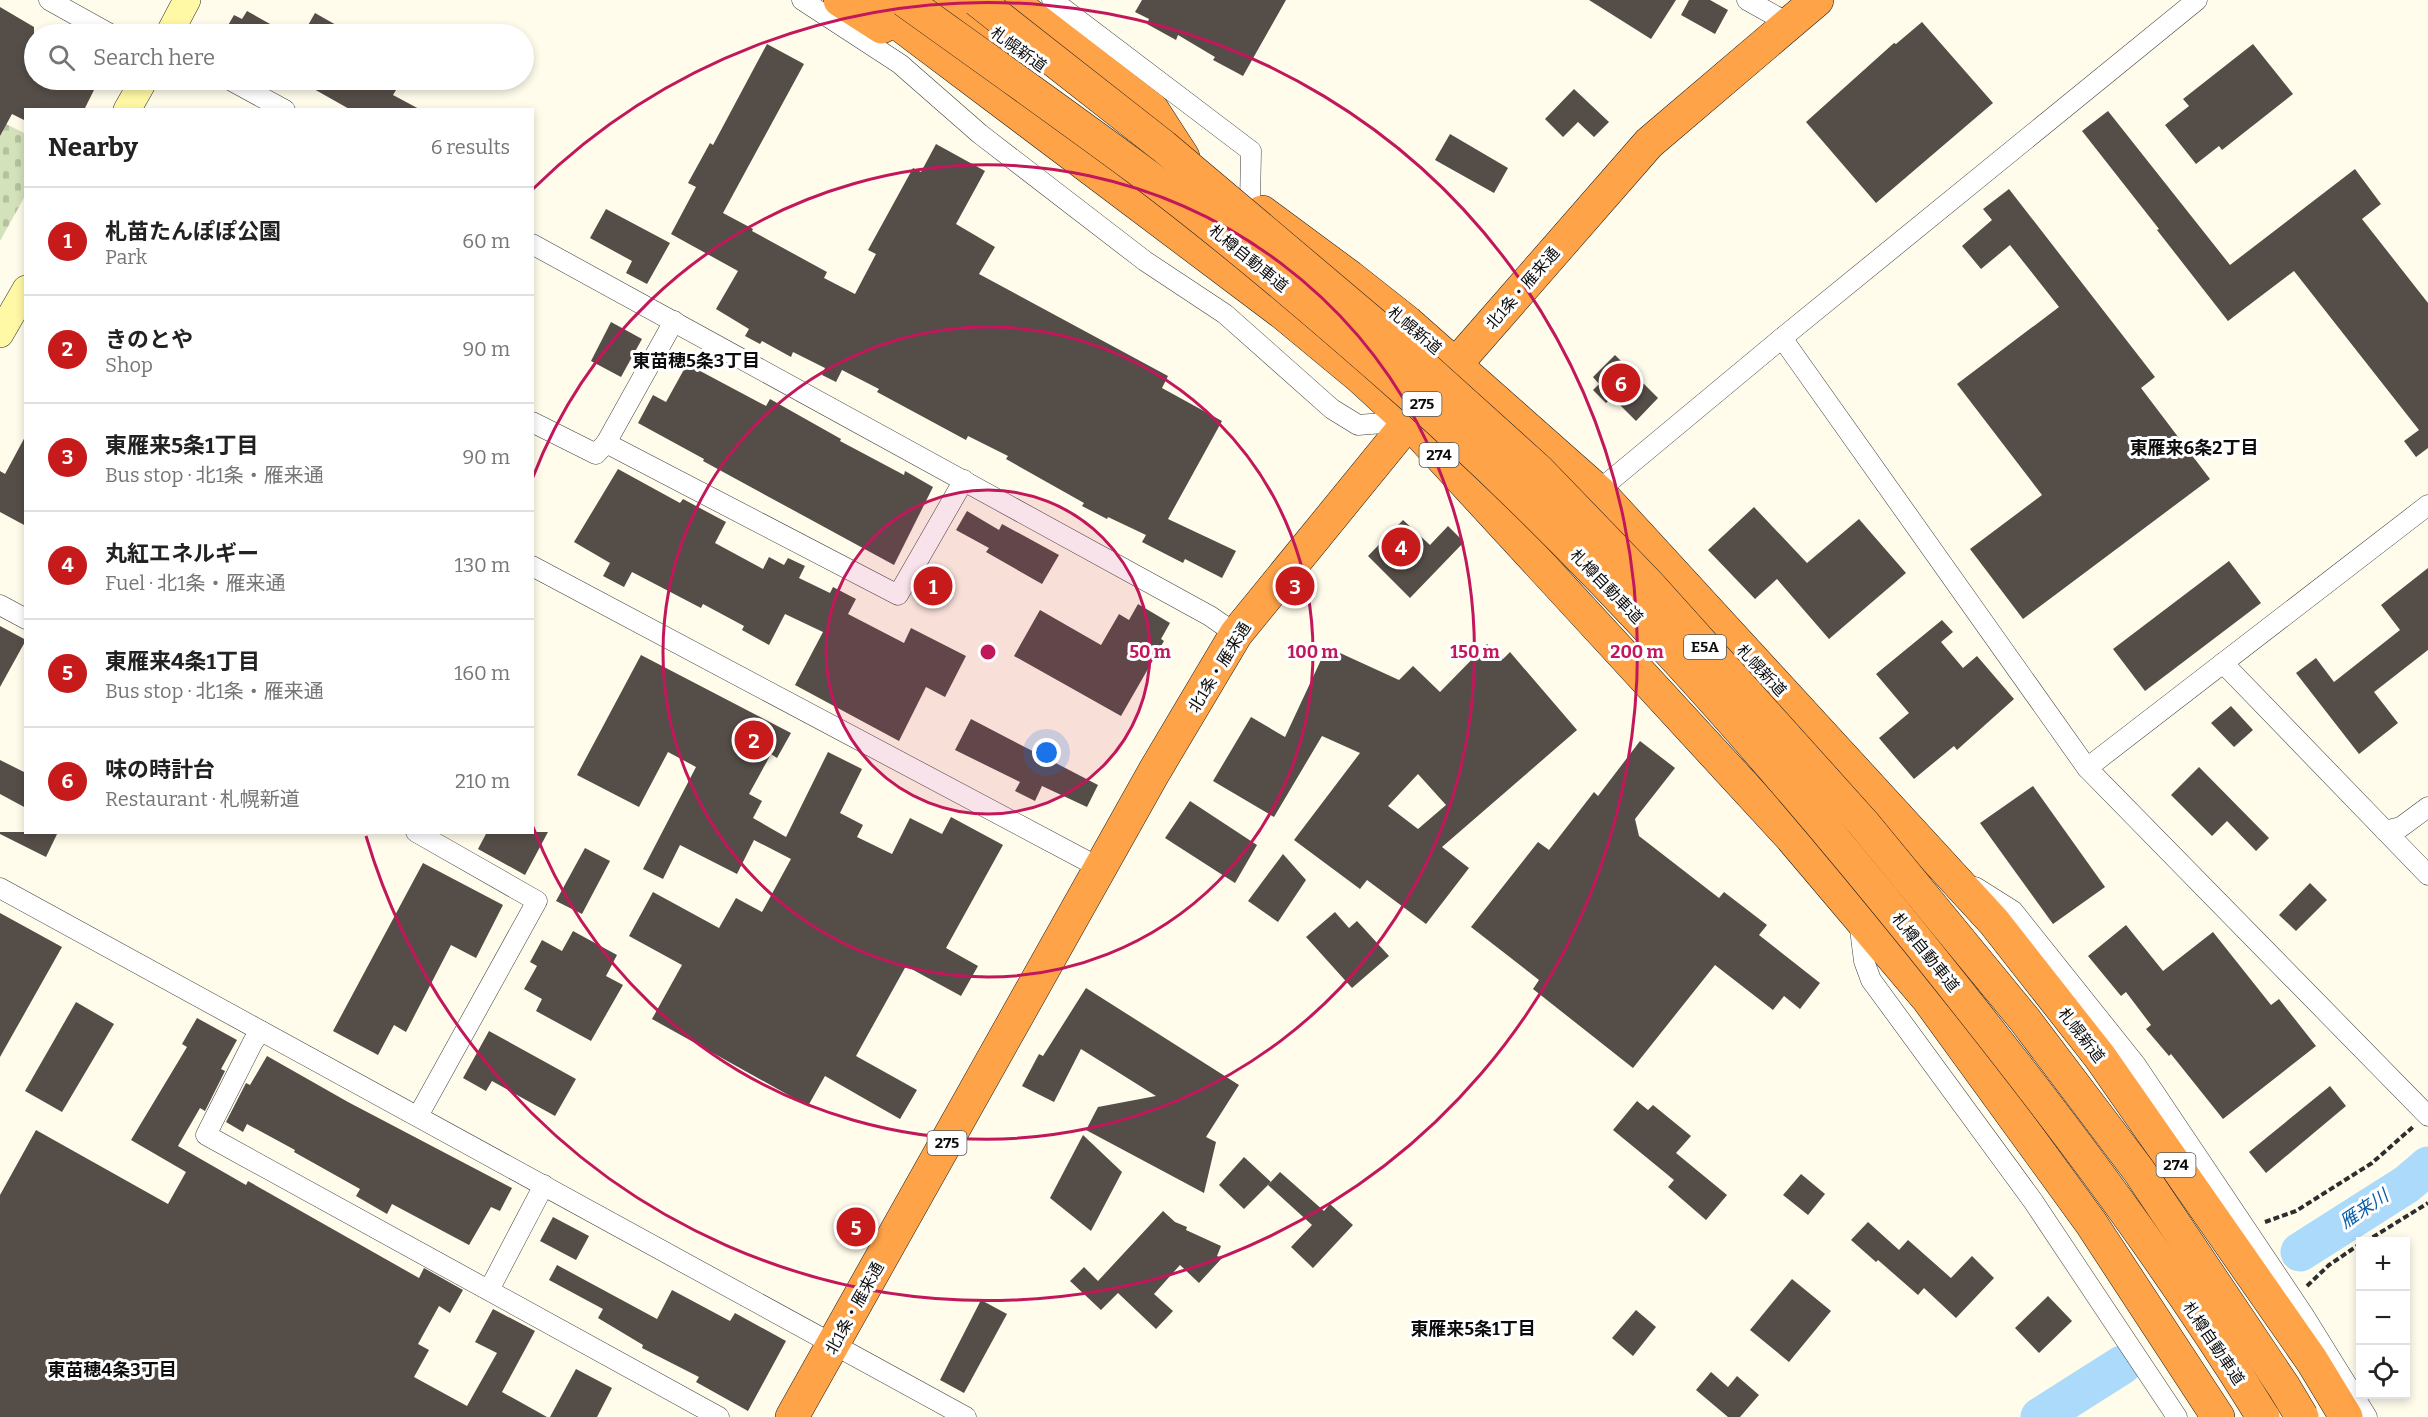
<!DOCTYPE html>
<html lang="en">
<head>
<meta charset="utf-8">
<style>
  :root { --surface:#fff; --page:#f6f6f6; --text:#222; --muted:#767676; --line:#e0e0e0; --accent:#c61a1b }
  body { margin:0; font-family:Bitter,"Noto Sans JP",serif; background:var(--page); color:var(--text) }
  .controls { position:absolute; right:18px; bottom:18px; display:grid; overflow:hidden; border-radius:0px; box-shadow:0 3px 9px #0003 }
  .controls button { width:54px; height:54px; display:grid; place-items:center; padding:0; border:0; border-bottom:2px solid var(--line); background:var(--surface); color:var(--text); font:30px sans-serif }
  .you { position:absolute; left:1047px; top:753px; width:21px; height:21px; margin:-15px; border:4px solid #fff; border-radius:50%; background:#1a73e8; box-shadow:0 0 0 9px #1a73e833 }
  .badge { display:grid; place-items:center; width:39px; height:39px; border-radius:50%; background:var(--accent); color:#fff; font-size:20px; font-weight:700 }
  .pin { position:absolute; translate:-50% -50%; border:3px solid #fff; box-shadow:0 2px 6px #0006 }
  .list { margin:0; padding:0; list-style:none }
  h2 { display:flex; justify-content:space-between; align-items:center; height:78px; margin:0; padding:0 24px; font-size:26px }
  h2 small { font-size:20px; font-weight:400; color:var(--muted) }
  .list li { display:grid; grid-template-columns:39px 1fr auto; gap:18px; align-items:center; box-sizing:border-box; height:108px; padding:0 24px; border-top:2px solid var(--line) }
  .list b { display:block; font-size:22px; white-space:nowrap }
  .list p { margin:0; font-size:20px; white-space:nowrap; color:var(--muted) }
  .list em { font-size:20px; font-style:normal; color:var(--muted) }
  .icon { flex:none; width:33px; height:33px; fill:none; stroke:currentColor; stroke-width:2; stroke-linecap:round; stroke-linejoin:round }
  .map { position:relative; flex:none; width:2428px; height:1417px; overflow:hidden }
  .search { position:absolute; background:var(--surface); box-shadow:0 3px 9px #0003; left:24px; top:24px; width:510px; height:66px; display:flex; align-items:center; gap:15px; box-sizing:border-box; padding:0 21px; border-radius:33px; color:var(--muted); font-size:22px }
  .panel { position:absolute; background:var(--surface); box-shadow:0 3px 9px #0003; left:24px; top:108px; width:510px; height:726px; border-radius:0px }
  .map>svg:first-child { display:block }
</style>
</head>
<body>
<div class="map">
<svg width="2428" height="1417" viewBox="0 0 2428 1417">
  <defs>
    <pattern id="cemetery-stones" width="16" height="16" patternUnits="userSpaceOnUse" patternTransform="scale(1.5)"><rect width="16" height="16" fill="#d4e2bb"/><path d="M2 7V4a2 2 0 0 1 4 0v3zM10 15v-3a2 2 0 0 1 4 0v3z" fill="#b5c1a0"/></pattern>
  </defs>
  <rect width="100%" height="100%" fill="#fffceb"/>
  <polygon fill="#ceecb1" points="930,564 955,577 937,609 912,595"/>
  <polygon fill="url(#cemetery-stones)" points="0,121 26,134 25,196 0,241"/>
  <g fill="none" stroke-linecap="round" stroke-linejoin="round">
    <g stroke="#abdafb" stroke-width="39">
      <polyline points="2300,1252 2407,1184 2428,1166"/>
      <polyline points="2040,1417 2122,1365"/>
    </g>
  </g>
  <g fill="#554d47" fill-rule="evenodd">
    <polygon points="1142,0 1286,0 1243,76 1213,60 1215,57 1178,35 1176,40 1147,24 1149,19 1135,12"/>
    <polygon points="1589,0 1676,0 1651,39"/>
    <polygon points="1689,0 1710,0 1728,10 1715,34 1681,15"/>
    <polygon points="0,7 34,27 34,80 62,80 75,86 78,80 99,80 84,110 26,110 26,121 12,114 0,136"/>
    <polygon points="247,11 288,34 223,34 234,15 242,19"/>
    <polygon points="315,13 352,34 303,34"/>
    <polygon points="1922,22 1993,103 1876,203 1806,122 1894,43 1896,44"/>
    <polygon points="767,44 804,64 723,213 753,229 752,231 827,272 824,278 855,294 876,254 868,250 913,168 921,172 936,144 985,171 956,224 995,247 979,274 1168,376 1162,388 1222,421 1168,519 1236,551 1222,578 1185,559 1183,563 1142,542 1146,535 1108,517 1107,519 1082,506 1084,503 1006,459 1008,456 968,436 966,440 877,392 879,389 842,370 836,382 822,375 825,368 793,352 791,357 762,341 760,344 745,336 749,329 716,309 738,271 671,234 696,187 688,183 710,143 713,145"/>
    <polygon points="2253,44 2293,94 2222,150 2219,146 2196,164 2165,125 2189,106 2183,99"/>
    <polygon points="298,80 402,80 393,95 421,110 351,110"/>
    <polygon points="1574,89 1609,122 1594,137 1578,122 1563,137 1545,119"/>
    <polygon points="2108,111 2230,265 2355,169 2381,204 2362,219 2428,303 2428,448 2416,457 2404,441 2419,430 2294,271 2228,321 2157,230 2159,229 2082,131"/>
    <polygon points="1450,134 1508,168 1494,193 1435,160"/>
    <polygon points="2009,189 2155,377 2141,388 2210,479 2023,619 1970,549 2042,495 1957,384 2059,307 2010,245 1981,269 1962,246 1992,220 1983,209"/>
    <polygon points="606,209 670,243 647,284 626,273 632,261 590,238"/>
    <polygon points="611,322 642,339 621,377 591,361"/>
    <polygon points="1615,355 1658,398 1636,421 1612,397 1606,403 1593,390 1599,384 1593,377"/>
    <polygon points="687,364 766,406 770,399 841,439 840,441 904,475 905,471 933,487 894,565 703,461 704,459 638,423 653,395 666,402"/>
    <polygon points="26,435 26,526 0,512 0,471 5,474"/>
    <polygon points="618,469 680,503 683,499 726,522 715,543 763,569 769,557 784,565 788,558 805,566 799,578 830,593 833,587 856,599 848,614 904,643 911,628 966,656 945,697 926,687 899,741 795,685 823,632 785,614 769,645 742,630 744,626 703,604 701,608 632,572 624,587 603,576 610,563 574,542"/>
    <polygon points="1754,507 1807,563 1859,519 1906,573 1829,639 1777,579 1755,599 1708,550"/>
    <polygon points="967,511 999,530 1002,524 1059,555 1042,584 986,552 989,548 956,530"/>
    <polygon points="1403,520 1430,545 1448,526 1464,542 1410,598 1368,556"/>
    <polygon points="2229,561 2261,603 2145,691 2113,649"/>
    <polygon points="2428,568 2428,650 2374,692 2398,723 2359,754 2296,673 2316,658 2334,682 2400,630 2381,605"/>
    <polygon points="1138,604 1170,623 1161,639 1164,641 1121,716 1014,656 1040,610 1101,645 1119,614 1129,620"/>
    <polygon points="1942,620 1953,632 1941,642 1963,668 1977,656 2014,699 1957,750 1954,746 1914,779 1879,738 1909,713 1876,674"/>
    <polygon points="0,626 26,640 0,687"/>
    <path d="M1487 644 1503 659 1510 652 1577 730 1442 847 1469 868 1426 924 1367 880 1360 889 1294 840 1360 753 1322 736 1274 817 1213 781 1251 717 1285 737 1327 647 1399 680 1413 666 1440 692ZM1418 774 1446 805 1418 829 1388 806Z"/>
    <polygon points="641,655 791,733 777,758 771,754 749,794 762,801 753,818 786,837 828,752 862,769 840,813 863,825 857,837 892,854 910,818 942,834 951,817 1003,845 946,948 978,966 961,996 906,966 856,1056 917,1090 900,1119 825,1076 808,1106 652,1019 682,965 629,936 653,892 719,928 736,898 762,912 791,859 754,840 737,874 680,845 663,879 643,869 696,767 668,752 639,807 577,775"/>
    <polygon points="2231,706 2253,730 2234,747 2211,723"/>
    <polygon points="971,719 1098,785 1087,807 1042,786 1035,801 1015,791 1020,782 955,750"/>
    <polygon points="1640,741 1675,768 1635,819 1639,836 1719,898 1724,892 1767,925 1759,935 1820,983 1800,1009 1784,996 1773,1010 1715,965 1633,1068 1533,989 1539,980 1471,927 1538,842 1549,850 1594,792 1598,796"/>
    <polygon points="0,760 26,773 26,808 0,794"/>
    <polygon points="2199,767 2269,838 2256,851 2227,821 2212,836 2171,795"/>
    <polygon points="2033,786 2105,887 2053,924 1980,823"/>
    <polygon points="1190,801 1257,845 1235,883 1165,838"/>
    <polygon points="0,832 58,832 46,857 0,834"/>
    <polygon points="487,832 548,832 525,875 478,849"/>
    <polygon points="585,848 610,861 582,914 556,901"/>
    <polygon points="1283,854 1306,880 1278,922 1248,901"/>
    <polygon points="423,863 503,905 476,958 451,945 406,1032 394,1025 378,1055 333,1031"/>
    <polygon points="2310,883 2327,900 2296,931 2279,915"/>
    <polygon points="1335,912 1349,928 1357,921 1389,956 1352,988 1306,937"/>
    <polygon points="0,913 62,947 0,1057"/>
    <polygon points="2126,925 2163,971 2213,932 2271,1005 2279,999 2316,1046 2223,1119 2171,1054 2169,1056 2146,1029 2151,1025 2126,992 2121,996 2088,956"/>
    <polygon points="573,931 617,955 606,976 623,985 591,1041 536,1011 542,999 524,989 537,966 530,962 542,940 562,951"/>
    <polygon points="1086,988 1239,1085 1206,1137 1216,1142 1204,1193 1086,1130 1098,1107 1156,1096 1081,1049 1054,1102 1022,1086 1039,1054 1043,1056"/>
    <polygon points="76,1002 114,1024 62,1112 25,1091"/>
    <polygon points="197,1018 237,1040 221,1069 225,1071 205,1111 200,1108 178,1146 246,1185 248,1181 419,1278 424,1268 463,1290 450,1313 439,1306 418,1344 429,1350 414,1377 467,1406 497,1353 475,1342 493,1309 535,1331 502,1392 547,1417 0,1417 0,1195 36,1130 168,1204 186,1172 131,1140 187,1047 182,1044"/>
    <polygon points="489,1031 576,1079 555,1116 492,1081 486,1091 463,1078"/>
    <polygon points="267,1056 348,1102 512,1188 500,1211 491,1207 469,1245 392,1204 387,1214 356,1196 360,1189 294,1152 295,1150 247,1124 243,1132 226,1122 246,1083 250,1085"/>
    <polygon points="2330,1086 2346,1106 2266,1173 2249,1152"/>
    <polygon points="1637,1101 1648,1110 1653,1105 1691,1136 1676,1153 1727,1195 1706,1220 1668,1187 1674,1180 1613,1130"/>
    <polygon points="1083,1135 1122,1172 1091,1231 1050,1198"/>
    <polygon points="1244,1157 1271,1182 1244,1209 1219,1185"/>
    <polygon points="1280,1172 1324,1211 1330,1204 1353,1225 1313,1268 1291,1247 1312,1225 1268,1185"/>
    <polygon points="1801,1174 1825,1194 1808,1215 1783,1195"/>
    <polygon points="1163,1211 1175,1222 1187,1227 1186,1230 1221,1246 1217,1256 1222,1258 1199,1283 1180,1265 1154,1294 1173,1311 1156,1329 1118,1293 1101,1310 1070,1281 1084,1267 1098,1281"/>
    <polygon points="553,1217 589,1236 576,1260 540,1241"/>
    <polygon points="1868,1222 1899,1250 1908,1240 1951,1278 1972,1256 1994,1278 1956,1318 1924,1288 1918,1295 1878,1260 1876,1262 1851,1240"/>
    <polygon points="557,1265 657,1319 672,1290 730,1321 735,1313 786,1341 748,1411 696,1382 699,1377 642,1348 643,1345 598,1318 603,1309 549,1280"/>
    <polygon points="1792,1279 1831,1311 1789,1362 1750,1330"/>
    <polygon points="2048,1296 2072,1321 2039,1353 2015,1328"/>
    <polygon points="981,1300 1007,1314 964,1393 940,1380"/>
    <polygon points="1636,1310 1656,1327 1633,1356 1612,1338"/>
    <polygon points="576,1369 612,1388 597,1417 550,1417"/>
    <polygon points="1711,1372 1728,1387 1737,1376 1759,1395 1740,1417 1728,1417 1696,1390"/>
  </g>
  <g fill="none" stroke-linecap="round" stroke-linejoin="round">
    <g stroke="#3f3f3f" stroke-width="21">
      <g id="street">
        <polyline points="49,0 110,34"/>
        <polyline points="802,0 900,64 980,134 1145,261 1225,314 1332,409 1358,425 1408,421"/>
        <polyline points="1052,0 1251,151 1250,204"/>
        <polyline points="1747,0 1788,23"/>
        <polyline points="230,80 285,110"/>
        <polyline points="532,244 1210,616 1236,634"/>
        <polyline points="674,321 606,443 898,595 964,480"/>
        <polyline points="1782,338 2087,768 2428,1116"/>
        <polyline points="532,422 596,454 606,443"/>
        <polyline points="1598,491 1782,338 2197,0"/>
        <polyline points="532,566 1100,868"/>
        <polyline points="0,605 26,619"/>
        <polyline points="2223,663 2428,875"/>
        <polyline points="2087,768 2428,505"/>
        <polyline points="2385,831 2401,827 2428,807"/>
        <polyline points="416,832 537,901 418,1116"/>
        <polyline points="1975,887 2013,911 2136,1065 2303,1314 2367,1417"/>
        <polyline points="0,888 966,1417"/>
        <polyline points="1859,921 1864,961 1871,980 2033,1201 2177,1417"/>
        <polyline points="261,1031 253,1042 206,1135 719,1417"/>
        <polyline points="489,1290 544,1185"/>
      </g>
    </g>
    <g stroke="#2e2e2e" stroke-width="28">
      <g id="secondary">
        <polyline points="169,34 187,0"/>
        <polyline points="127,110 144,80"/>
        <polyline points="0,334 26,289"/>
      </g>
    </g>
    <g stroke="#1d1d1d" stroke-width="34">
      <g id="highway">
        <polyline points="840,0 882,27"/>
        <polyline points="867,0 1284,314 1360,377 1408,421 1790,836 1928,999 2091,1223 2218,1417"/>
        <polyline points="948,0 1003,38"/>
        <polyline points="1010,0 1152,109 1183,157"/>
        <polyline points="1262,212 1350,277 1407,322 1598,491 1994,922 2100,1057 2312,1361 2346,1417"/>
        <polyline points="792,1417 1154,772 1236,634 1456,364 1649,143 1817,0"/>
      </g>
    </g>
    <g stroke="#2e2e2e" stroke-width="4" stroke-dasharray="6 3" stroke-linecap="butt">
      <polyline points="2265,1222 2296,1211 2372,1163 2414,1126"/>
      <polyline points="2365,1242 2428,1203"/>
      <polyline points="2307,1286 2329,1265 2360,1244"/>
    </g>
    <use href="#street" stroke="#fff" stroke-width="20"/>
    <use href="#secondary" stroke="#fff9a6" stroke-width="27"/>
    <use href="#highway" stroke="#ffa349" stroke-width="33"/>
    <g stroke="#1d1d1d" stroke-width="34" stroke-linecap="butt">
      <g id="highway-bridge">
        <path d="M904 0C982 56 1061 112 1138 169 1230 238 1319 314 1406 391 1594 558 1761 747 1919 943 2041 1095 2161 1251 2263 1417"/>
        <polyline points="977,0 1163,146 1415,359 1538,470 1650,586 1864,824 2025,1020 2139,1171 2284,1387 2302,1417"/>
      </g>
    </g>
    <use href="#highway-bridge" stroke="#ffa349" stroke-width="33"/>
  </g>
  <circle cx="988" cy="652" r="162" fill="#c2185b" fill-opacity=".12"/>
  <g fill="none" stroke="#c2185b" stroke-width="3">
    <circle cx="988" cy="652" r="162"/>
    <circle cx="988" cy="652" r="325"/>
    <path d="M533 477A487 487 0 1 1 533 827"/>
    <path d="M533 189A649 649 0 1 1 366 836"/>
  </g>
  <g text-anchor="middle" stroke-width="6" stroke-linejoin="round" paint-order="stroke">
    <g fill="#fff" stroke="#555" stroke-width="1.5">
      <rect x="1402.5" y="392" width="39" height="24" rx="4.5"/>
      <rect x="1419.5" y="443" width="39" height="24" rx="4.5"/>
      <rect x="1684" y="635" width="42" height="24" rx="4.5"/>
      <rect x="927.5" y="1131" width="39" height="24" rx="4.5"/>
      <rect x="2156.5" y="1153" width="39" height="24" rx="4.5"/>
    </g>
    <g font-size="15" font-weight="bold" fill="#0c0c0c">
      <text x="1422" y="409">275</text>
      <text x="1439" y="460">274</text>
      <text x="1705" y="652">E5A</text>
      <text x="947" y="1148">275</text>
      <text x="2176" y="1170">274</text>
    </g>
    <g font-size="16" fill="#0c0c0c" stroke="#fff">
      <text transform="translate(1019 49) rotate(36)" y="6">札幌新道</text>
      <text transform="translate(1249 258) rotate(39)" y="6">札樽自動車道</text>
      <text transform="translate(1522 288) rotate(-49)" y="6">北1条・雁来通</text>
      <text transform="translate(1415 330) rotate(40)" y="6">札幌新道</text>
      <text transform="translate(1607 586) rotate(46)" y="6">札樽自動車道</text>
      <text transform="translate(1219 667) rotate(-58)" y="6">北1条・雁来通</text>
      <text transform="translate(1762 670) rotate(47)" y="6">札幌新道</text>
      <text transform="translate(1926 952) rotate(51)" y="6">札樽自動車道</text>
      <text transform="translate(2082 1035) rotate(52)" y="6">札幌新道</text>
      <text transform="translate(854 1308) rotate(-61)" y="6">北1条・雁来通</text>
      <text transform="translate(2214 1343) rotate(56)" y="6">札樽自動車道</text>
    </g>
    <g font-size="18" font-weight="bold" fill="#0c0c0c" stroke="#fff">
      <text x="696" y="367">東苗穂5条3丁目</text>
      <text x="2194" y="454">東雁来6条2丁目</text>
      <text x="1473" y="1335">東雁来5条1丁目</text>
      <text x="112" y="1376">東苗穂4条3丁目</text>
    </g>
    <g font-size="18" font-style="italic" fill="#0c5da6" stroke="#fff">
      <text transform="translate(2364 1209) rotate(-34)" y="6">雁来川</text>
    </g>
  </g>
  <circle cx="988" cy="652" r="9" fill="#c2185b" stroke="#fff" stroke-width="3"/>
  <g font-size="18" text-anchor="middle" font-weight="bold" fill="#c2185b" stroke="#fff" stroke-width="6" stroke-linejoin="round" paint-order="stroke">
    <text x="1150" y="658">50 m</text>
    <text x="1313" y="658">100 m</text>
    <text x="1475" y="658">150 m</text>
    <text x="1637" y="658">200 m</text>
  </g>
</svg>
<div class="controls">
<button>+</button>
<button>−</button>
<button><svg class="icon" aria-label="locate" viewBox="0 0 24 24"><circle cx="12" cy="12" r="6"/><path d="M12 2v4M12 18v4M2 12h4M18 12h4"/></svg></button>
</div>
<div class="you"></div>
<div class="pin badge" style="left:933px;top:586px">1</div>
<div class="pin badge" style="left:754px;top:740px">2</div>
<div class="pin badge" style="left:1295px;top:586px">3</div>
<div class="pin badge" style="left:1401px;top:547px">4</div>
<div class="pin badge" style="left:856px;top:1227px">5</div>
<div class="pin badge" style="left:1621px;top:383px">6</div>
<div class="search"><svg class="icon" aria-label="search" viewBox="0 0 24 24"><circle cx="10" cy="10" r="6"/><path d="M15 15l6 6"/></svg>Search here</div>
<section class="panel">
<h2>Nearby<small>6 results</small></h2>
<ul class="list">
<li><span class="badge">1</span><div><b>札苗たんぽぽ公園</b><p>Park</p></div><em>60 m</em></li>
<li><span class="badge">2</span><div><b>きのとや</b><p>Shop</p></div><em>90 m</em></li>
<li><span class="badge">3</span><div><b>東雁来5条1丁目</b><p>Bus stop · 北1条・雁来通</p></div><em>90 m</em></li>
<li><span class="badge">4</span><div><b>丸紅エネルギー</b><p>Fuel · 北1条・雁来通</p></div><em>130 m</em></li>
<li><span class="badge">5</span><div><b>東雁来4条1丁目</b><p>Bus stop · 北1条・雁来通</p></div><em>160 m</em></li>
<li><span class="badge">6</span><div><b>味の時計台</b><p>Restaurant · 札幌新道</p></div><em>210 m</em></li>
</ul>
</section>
</div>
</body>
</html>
